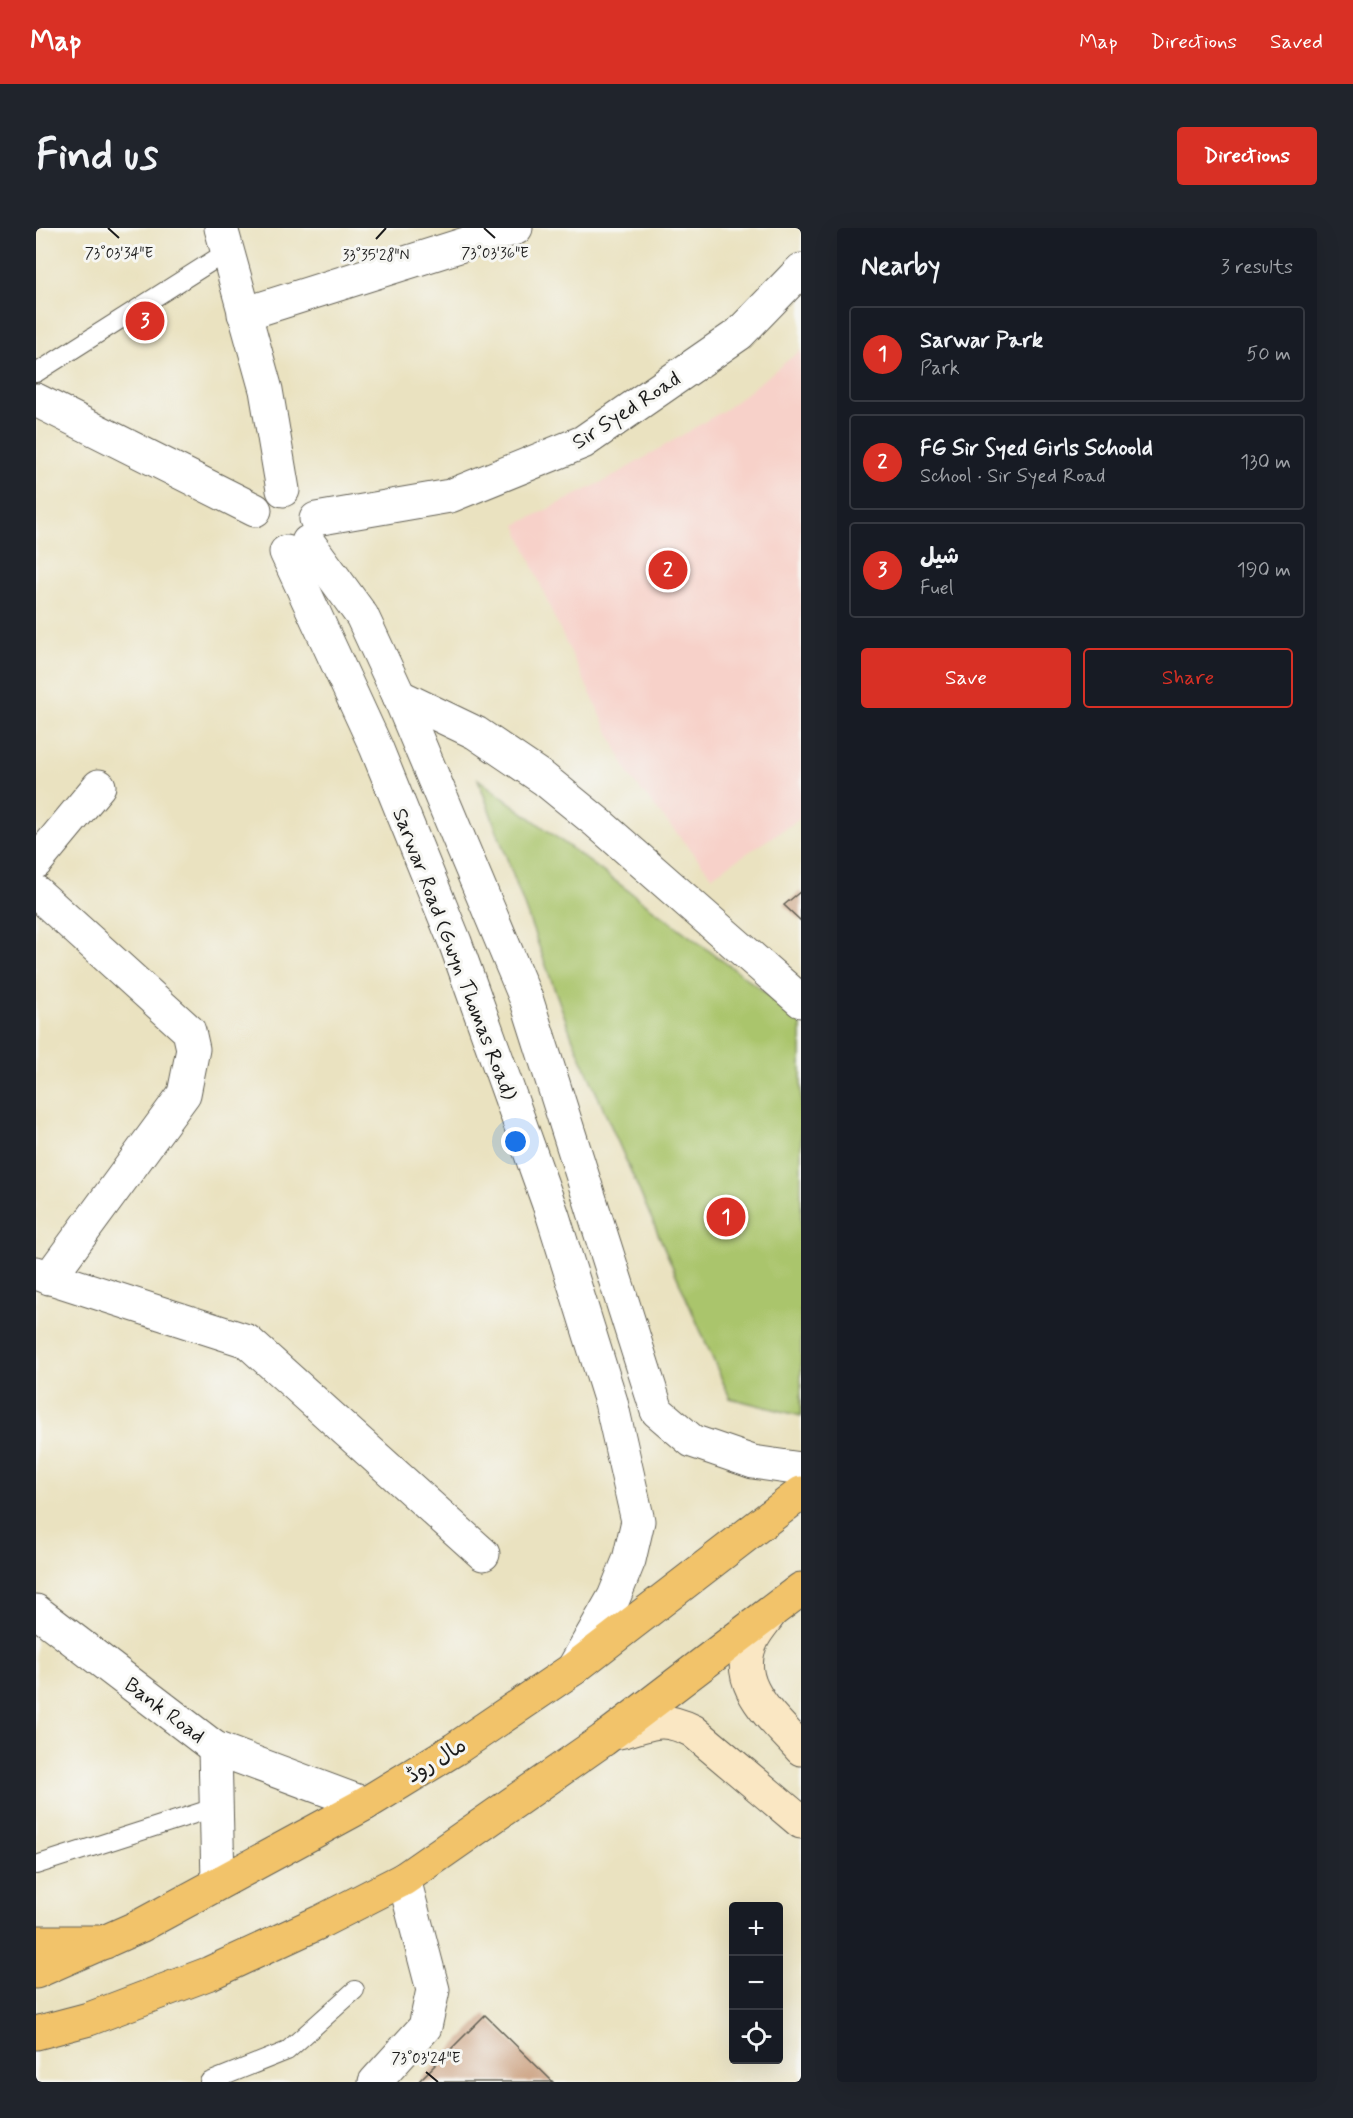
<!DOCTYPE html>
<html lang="en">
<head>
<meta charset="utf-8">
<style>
  :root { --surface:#171b24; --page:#20242c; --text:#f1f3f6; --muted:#9ea1a6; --line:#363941; --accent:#d93025 }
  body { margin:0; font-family:Mynerve,"Playpen Sans Arabic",sans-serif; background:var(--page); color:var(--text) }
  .controls { position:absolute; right:18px; bottom:18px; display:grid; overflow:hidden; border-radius:6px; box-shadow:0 6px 24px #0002 }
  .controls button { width:54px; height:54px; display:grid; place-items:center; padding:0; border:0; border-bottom:2px solid var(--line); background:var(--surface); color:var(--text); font:30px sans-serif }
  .you { position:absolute; left:480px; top:914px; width:21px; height:21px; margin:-15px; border:4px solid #fff; border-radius:50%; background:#1a73e8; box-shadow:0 0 0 9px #1a73e833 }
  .badge { display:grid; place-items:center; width:39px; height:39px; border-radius:50%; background:var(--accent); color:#fff; font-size:20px; font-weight:700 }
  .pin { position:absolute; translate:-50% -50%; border:3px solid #fff; box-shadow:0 2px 6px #0006 }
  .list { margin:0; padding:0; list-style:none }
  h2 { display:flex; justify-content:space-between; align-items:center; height:78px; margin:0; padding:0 24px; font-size:26px }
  h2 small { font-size:20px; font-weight:400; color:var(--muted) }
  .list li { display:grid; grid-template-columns:39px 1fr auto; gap:18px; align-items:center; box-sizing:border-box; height:96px; margin:0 12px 12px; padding:0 12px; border:2px solid var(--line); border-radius:6px }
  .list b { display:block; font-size:22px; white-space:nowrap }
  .list p { margin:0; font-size:20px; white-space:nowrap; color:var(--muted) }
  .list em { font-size:20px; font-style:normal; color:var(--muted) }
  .actions { display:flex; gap:12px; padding:18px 24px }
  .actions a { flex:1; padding:14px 0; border:2px solid var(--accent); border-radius:6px; text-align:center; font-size:21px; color:var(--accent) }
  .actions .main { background:var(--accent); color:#fff }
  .icon { flex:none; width:33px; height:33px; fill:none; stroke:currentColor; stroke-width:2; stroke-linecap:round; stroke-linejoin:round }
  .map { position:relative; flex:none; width:765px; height:1854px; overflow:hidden; border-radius:6px }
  header { display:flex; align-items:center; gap:36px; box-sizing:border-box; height:84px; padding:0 30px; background:var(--accent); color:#fff }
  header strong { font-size:28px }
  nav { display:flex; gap:33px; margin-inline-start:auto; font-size:21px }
  .intro { display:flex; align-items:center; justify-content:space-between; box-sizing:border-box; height:144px; padding:0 36px }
  h1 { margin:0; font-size:42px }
  .button { padding:15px 27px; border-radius:6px; background:var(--accent); color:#fff; font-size:21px; font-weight:700 }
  main { display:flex; gap:36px; padding:0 36px }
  aside { flex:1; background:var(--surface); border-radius:6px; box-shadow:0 6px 24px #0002 }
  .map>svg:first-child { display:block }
</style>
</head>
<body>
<header>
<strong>Map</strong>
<nav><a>Map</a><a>Directions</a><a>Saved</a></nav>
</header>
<div class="intro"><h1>Find us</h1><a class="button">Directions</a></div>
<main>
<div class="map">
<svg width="765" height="1854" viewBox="0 0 765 1854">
  <rect width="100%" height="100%" fill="#f6f6f2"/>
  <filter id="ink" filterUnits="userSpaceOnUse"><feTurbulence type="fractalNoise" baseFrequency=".0167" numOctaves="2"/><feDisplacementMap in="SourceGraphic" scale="12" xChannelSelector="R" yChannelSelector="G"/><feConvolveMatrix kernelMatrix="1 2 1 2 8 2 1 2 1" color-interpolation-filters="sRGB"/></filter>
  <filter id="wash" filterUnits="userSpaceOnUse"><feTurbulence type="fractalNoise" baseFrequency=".008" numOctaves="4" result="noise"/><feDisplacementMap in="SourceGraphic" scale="24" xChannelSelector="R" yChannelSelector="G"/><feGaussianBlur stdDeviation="1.35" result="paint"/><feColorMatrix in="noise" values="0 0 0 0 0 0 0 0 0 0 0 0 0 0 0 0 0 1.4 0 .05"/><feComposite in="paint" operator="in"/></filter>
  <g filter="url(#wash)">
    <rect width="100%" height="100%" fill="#eae2c0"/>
    <polygon fill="#f7d1c9" points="765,122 765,590 676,648 594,549 517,387 480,297 576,249 690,181"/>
    <polygon fill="#aac56c" stroke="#637044" stroke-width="1.5" points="442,551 765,791 765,1188 694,1170 536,809"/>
    <g id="blocks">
      <g fill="#c89a77">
        <polygon points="765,663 765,693 748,677"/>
        <polygon points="449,1787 517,1854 382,1854"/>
      </g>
    </g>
  </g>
  <g filter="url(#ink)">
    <use href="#blocks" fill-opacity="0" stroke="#646155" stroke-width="1.5"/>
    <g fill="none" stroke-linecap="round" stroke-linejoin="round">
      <g stroke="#646155" stroke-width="20">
        <g id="service">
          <polyline points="0,145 192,23"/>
          <polyline points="0,1637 165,1584 181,1582"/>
          <polyline points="173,1854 251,1823 319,1762"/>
        </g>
      </g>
      <g stroke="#646155" stroke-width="35">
        <g id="minor">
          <polyline points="208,86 480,0"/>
          <polyline points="363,468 440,505 508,551 562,595 765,773"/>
          <polyline points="0,634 63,558"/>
          <polyline points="0,664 153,803 157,821 148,866 13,1050"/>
          <polyline points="0,1045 211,1113 447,1326"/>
          <polyline points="339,1854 389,1799 397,1762 368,1651"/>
        </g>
      </g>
      <g stroke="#646155" stroke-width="35">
        <g id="tertiary">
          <polyline points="185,0 230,162 247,262"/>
          <polyline points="0,172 219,282"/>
          <polyline points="280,291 414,268 547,214 703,106 765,42"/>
          <polyline points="272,314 326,388 363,468 491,773 621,1183 656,1213 717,1234 765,1241"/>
          <polyline points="250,324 340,519 419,714 517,988 575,1174 602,1293 593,1332 578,1369 537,1441"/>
          <polyline points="0,1383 179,1520 329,1576"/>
          <polyline points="179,1520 182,1655"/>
        </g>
      </g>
      <g stroke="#646155" stroke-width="35">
        <g id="secondary">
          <path d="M733 1387C728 1394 721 1402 717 1410 693 1456 738 1490 765 1521"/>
          <path d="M577 1505C612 1500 619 1484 657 1503L765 1594"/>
        </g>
      </g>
      <g stroke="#646155" stroke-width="35">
        <polyline id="primary" points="0,1714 69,1714"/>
      </g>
      <g stroke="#646155" stroke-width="35">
        <g id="trunk">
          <polyline points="0,1744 104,1698 329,1576 419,1521 537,1441 765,1265"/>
          <polyline points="0,1805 53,1791 174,1745 284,1694 368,1651 567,1512 765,1361"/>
        </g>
      </g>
      <use href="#service" stroke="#fff" stroke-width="18"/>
      <use href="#minor" stroke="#fff" stroke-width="33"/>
      <use href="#tertiary" stroke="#fff" stroke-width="33"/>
      <use href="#secondary" stroke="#fae7c3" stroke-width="33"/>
      <use href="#primary" stroke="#f2c36a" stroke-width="33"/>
      <use href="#trunk" stroke="#f2c36a" stroke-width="33"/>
    </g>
  </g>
  <path fill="none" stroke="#1c1c1c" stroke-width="2" d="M72 0 83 10M448 0 459 10M340 11 350 0M390 1844 402 1854"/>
  <g text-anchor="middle" stroke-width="6" stroke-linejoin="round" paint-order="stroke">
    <g font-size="21" fill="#1c1c1c" stroke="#f6f6f2">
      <text transform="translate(590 182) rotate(-33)" y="7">Sir Syed Road</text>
      <text transform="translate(419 726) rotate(69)" y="7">Sarwar Road (Gwyn Thomas Road)</text>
      <text transform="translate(129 1482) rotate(37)" y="7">Bank Road</text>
      <text transform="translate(400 1532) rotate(-32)" y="7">مال روڈ</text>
    </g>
  </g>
  <g font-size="15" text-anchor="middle" fill="#1c1c1c" stroke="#f6f6f2" stroke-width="6" stroke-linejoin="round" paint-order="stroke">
    <text x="83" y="30">73°03'34"E</text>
    <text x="459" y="30">73°03'36"E</text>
    <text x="340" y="32">33°35'28"N</text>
    <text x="390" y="1835">73°03'24"E</text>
  </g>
</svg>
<div class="controls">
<button>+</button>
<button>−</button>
<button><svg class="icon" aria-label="locate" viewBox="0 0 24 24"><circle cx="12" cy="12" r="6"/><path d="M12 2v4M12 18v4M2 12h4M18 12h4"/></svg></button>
</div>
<div class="you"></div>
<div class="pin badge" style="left:690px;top:989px">1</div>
<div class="pin badge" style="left:632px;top:342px">2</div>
<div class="pin badge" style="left:109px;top:93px">3</div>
</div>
<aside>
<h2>Nearby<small>3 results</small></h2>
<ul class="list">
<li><span class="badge">1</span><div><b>Sarwar Park</b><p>Park</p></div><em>50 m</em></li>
<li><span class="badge">2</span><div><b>FG Sir Syed Girls Schoold</b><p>School · Sir Syed Road</p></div><em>130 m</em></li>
<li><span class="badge">3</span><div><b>شیل</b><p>Fuel</p></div><em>190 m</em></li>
</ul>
<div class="actions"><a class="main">Save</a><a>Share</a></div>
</aside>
</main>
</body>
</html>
